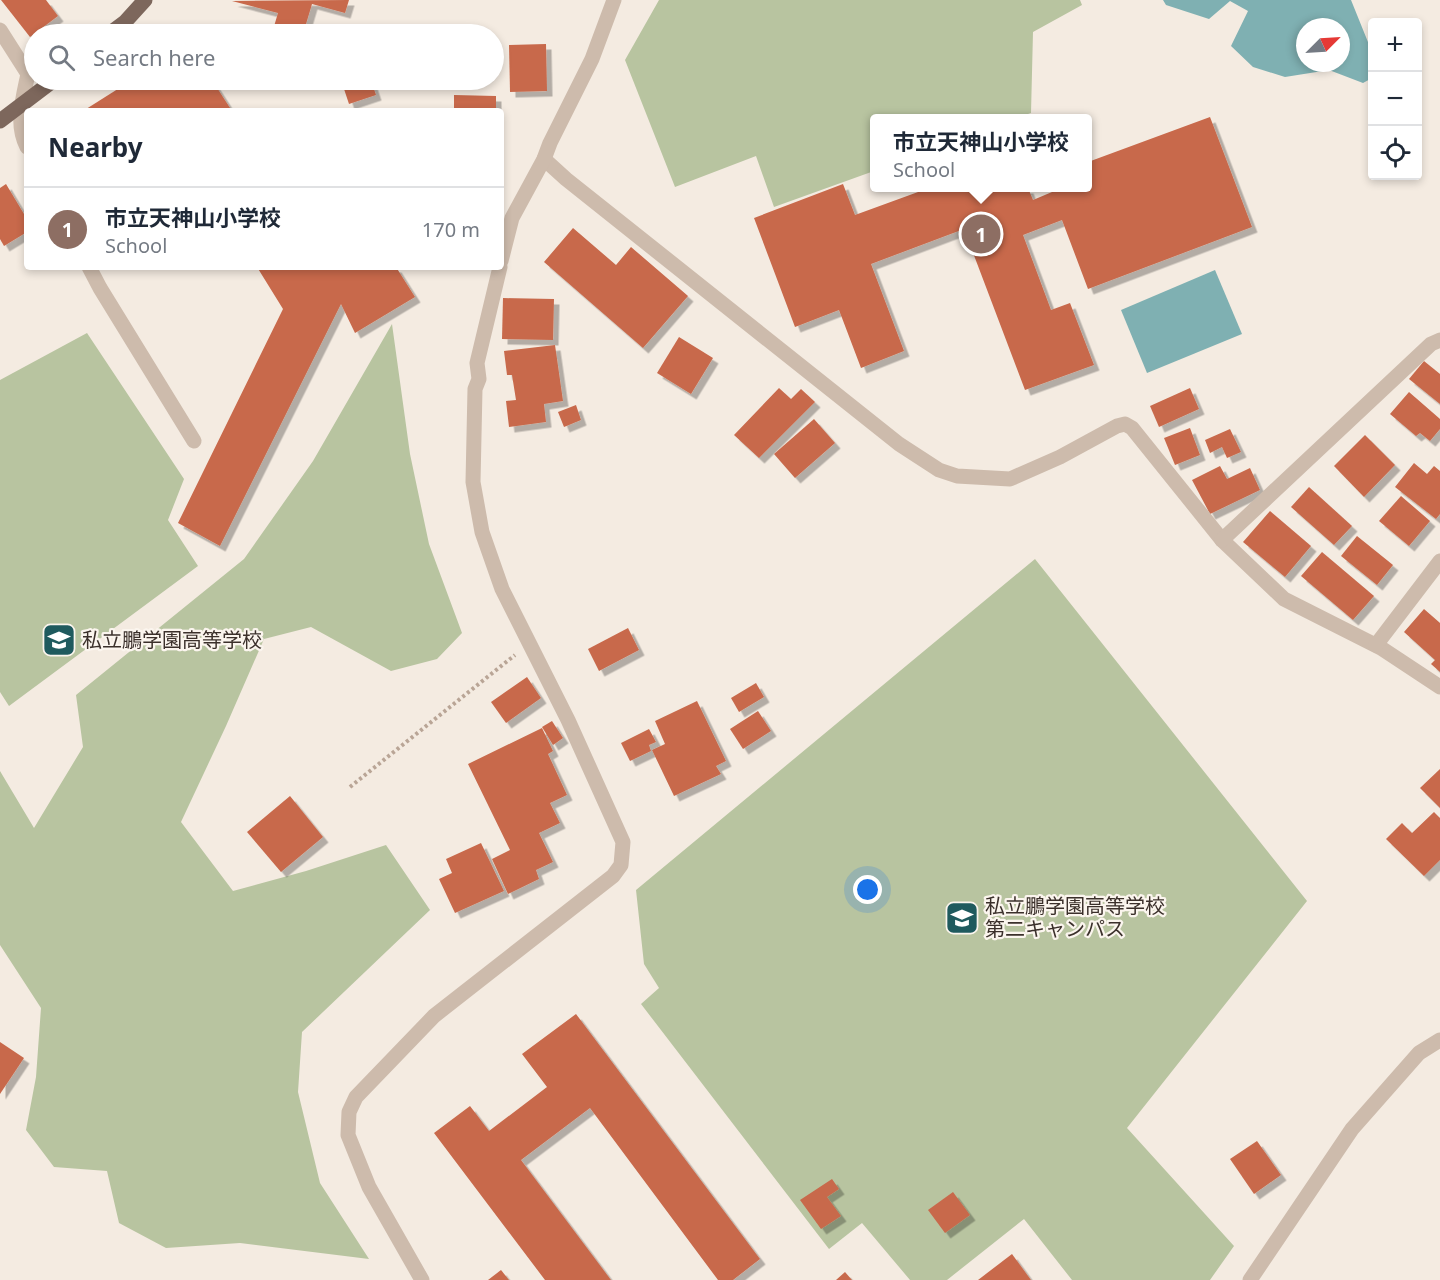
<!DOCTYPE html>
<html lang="en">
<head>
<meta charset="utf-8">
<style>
  :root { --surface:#fff; --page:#f6f6f7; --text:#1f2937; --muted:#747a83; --line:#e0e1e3; --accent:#7c3aed }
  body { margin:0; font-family:"Noto Sans","Noto Sans JP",sans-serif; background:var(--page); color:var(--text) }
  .controls { position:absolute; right:18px; top:18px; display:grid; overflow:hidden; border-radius:6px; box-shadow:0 3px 9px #0003 }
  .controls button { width:54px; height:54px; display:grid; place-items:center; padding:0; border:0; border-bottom:2px solid var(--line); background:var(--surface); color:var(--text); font:30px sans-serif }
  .compass { position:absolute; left:1296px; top:18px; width:54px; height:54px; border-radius:50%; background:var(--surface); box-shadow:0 3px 9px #0003; rotate:66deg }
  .you { position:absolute; left:868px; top:890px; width:21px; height:21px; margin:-15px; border:4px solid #fff; border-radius:50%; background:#1a73e8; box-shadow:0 0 0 9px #1a73e833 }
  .badge { display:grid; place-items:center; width:39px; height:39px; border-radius:50%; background:var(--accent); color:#fff; font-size:20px; font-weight:700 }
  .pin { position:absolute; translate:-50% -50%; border:3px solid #fff; box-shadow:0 2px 6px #0006 }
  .popup { position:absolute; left:870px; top:114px; width:222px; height:78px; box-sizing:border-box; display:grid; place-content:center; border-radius:6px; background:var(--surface); filter:drop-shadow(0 2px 4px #0005); font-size:20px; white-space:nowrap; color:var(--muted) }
  .popup b { font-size:22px; color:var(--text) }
  .popup::after { content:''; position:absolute; left:50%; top:100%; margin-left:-12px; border:12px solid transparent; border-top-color:var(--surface) }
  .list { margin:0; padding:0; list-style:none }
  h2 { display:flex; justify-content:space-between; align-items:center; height:78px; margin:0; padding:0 24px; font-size:26px }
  h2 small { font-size:20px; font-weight:400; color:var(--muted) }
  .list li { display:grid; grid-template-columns:39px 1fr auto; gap:18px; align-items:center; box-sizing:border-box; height:84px; padding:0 24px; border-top:2px solid var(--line) }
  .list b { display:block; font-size:22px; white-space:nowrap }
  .list p { margin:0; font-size:20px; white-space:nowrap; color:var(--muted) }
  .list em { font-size:20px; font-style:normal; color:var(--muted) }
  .icon { flex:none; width:33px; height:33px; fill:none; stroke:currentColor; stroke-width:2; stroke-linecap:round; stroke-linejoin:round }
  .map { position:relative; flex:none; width:1440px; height:1280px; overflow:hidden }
  .search { position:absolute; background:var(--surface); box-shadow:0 3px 9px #0003; left:24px; top:24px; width:480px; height:66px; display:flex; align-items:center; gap:15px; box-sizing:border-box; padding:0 21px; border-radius:33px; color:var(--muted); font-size:22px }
  .panel { position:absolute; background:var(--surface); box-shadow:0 3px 9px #0003; left:24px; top:108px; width:480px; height:162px; border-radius:6px }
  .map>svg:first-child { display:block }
</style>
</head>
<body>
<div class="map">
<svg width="1440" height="1280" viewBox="0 0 1440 1280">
  <defs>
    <filter id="shadow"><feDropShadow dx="5.5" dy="5.5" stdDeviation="0" flood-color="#0004"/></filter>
  </defs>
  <rect width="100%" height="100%" fill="#f4ebe1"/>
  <g fill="#b8c4a0">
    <polygon points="659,0 1080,0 1082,5 1033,32 1031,113 1016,118 874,118 874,171 774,207 756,156 675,187 625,60"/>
    <polygon points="392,324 410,454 429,544 462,633 437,659 391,671 311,627 264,639 226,726 181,822 233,891 306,871 386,845 430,910 302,1032 298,1092 320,1183 369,1259 240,1243 166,1248 119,1223 107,1171 54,1167 26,1130 36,1077 41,1008 0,945 0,771 34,828 83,747 76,695 244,559 313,461"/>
    <polygon points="87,333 184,479 168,520 198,566 9,706 0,692 0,380"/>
    <polygon points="1035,559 1307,901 1127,1128 1234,1246 1210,1280 1072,1280 1024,1219 947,1280 910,1280 862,1223 829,1249 641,1004 659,988 644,964 636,890"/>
  </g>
  <g fill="#7fb0b2" fill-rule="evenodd">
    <path d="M1163 0H1351L1372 52V78L1363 83 1329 70 1285 77 1253 67 1231 46 1248 11 1230 1 1209 19 1166 5ZM1305 27H1341V63H1305Z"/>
    <polygon points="1215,270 1242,334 1147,373 1121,310"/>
  </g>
  <g fill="#c8694b" filter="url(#shadow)">
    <polygon points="1,0 46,0 58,16 30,37"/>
    <polygon points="349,0 345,13 312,4 303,34 272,33 278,13 232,1"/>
    <polygon points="546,44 547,91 510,92 509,45"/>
    <polygon points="132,80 212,80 232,111 83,111"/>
    <polygon points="341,80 371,80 376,95 349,104"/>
    <polygon points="454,95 496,96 496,111 454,111"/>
    <polygon points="1210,117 1252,227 1088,289 1062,220 1023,235 1051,310 1070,303 1094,365 1025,390 964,229 871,264 904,351 861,368 839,310 795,327 754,218 843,184 855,215 929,188 1028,188 1033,200 1052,192 1050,188 1088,188 1088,162"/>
    <polygon points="6,184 27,219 27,232 4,246 0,239 0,188"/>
    <polygon points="573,228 616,265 631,247 688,296 643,348 544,262"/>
    <polygon points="257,267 396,267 415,297 355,333 341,304 220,546 178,523 283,309"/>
    <polygon points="503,298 554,299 553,340 502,339"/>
    <polygon points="679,337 713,358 691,394 657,373"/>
    <polygon points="555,345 563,401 544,404 546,422 509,427 506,401 516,400 512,375 507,375 504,351"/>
    <polygon points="1424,361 1440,374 1440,404 1409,379"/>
    <polygon points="779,388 791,399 801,389 815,402 759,458 734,435"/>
    <polygon points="1190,388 1199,409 1159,427 1150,406"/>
    <polygon points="1409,392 1440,419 1440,429 1430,441 1420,433 1416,436 1390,414"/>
    <polygon points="576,405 581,420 564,427 558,412"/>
    <polygon points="814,419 835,443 795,478 774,454"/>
    <polygon points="1190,428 1200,455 1175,465 1164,438"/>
    <polygon points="1230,429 1241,452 1227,458 1222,447 1210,453 1205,440"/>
    <polygon points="1365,435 1395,465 1364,497 1334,466"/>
    <polygon points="1414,463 1427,474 1434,466 1440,471 1440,514 1436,519 1395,487"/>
    <polygon points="1220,466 1227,479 1250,468 1260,490 1210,514 1192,480"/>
    <polygon points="1309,487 1352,526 1334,545 1291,507"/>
    <polygon points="1401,496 1430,521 1409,546 1379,521"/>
    <polygon points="1270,511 1311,546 1285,577 1243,542"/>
    <polygon points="1357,536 1393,565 1377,585 1341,556"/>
    <polygon points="1322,552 1374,596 1353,620 1301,576"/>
    <polygon points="1424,609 1440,623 1440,672 1431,664 1435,660 1404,632"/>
    <polygon points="628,628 639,650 599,671 588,649"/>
    <polygon points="527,677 541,698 506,723 491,702"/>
    <polygon points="756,683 764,697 739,712 731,698"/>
    <polygon points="697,701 726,761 716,766 721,774 674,796 652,750 665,744 655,721"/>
    <polygon points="758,711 771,731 743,749 730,729"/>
    <polygon points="552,721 563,738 553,745 542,727"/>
    <polygon points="542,728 553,751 548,754 567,795 550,803 560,823 539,833 553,862 536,870 539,879 508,894 492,859 510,850 468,764"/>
    <polygon points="649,729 656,742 649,745 651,751 630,761 621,743"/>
    <polygon points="1440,769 1440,808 1420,788"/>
    <polygon points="290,796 323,837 281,872 247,832"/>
    <polygon points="1434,812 1440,818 1440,860 1424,876 1386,839 1402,823 1412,833"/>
    <polygon points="481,843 504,891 455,913 439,879 452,873 446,859"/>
    <polygon points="576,1014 760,1259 733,1280 718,1280 590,1108 521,1160 611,1280 545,1280 434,1133 470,1106 489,1131 547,1087 522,1054"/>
    <polygon points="0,1042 24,1058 0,1094"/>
    <polygon points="1257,1141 1281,1175 1254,1194 1230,1159"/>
    <polygon points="832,1179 839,1189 827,1197 841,1216 821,1229 800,1200"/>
    <polygon points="953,1192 970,1215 945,1233 928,1210"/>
    <polygon points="1012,1254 1031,1280 978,1280"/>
    <polygon points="501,1270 509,1280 488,1280"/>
    <polygon points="845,1272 852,1280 836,1280"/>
  </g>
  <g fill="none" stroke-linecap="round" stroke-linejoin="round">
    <polyline stroke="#b9a596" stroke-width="4" stroke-dasharray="3 3" stroke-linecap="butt" points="350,787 515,655"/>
    <g stroke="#cdbbac" stroke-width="15">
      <path d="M0 30 28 74C23 98 15 124 27 147"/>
      <polyline points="544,159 566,179 899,444 939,470 957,476 1010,479 1060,457 1117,426 1125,424 1132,428 1222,540 1284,599 1381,648 1440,687"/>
      <polyline points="501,261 512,218 544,159 550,143 592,59 614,0"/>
      <polyline points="89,267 100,288 194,441"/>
      <polyline points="1222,540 1431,344 1440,340"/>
      <polyline points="1376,645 1440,561"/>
      <polyline points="422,1280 369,1187 348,1135 349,1112 356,1097 434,1016 613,876 621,865 623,842 568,720 502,589 482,532 473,482 475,389 479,379 477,363 500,267"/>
      <polyline points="1250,1280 1352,1129 1419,1053 1440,1040"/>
    </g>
    <g stroke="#7d675c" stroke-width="15">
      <polyline points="109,34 125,22 145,0"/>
      <polyline points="0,121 54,80"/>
    </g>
  </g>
  <defs>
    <g id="school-square" transform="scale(1.725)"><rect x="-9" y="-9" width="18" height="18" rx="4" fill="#1f5a5e" stroke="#fbf5ee"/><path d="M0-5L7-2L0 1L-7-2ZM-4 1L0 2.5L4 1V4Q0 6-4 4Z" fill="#fff"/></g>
  </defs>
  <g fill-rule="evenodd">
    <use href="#school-square" x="59" y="640"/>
    <use href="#school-square" x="962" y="918"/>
  </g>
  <g text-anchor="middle" stroke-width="4.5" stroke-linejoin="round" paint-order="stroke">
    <g font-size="20" fill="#3b302b" stroke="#fbf5ee" text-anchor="start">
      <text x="82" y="647">私立鵬学園高等学校</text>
      <text x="985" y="913">私立鵬学園高等学校<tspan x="985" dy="23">第二キャンパス</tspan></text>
    </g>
  </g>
</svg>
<div class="controls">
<button>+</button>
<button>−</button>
<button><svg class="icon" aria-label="locate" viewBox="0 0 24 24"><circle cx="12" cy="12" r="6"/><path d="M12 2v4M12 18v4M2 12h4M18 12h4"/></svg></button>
</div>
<svg class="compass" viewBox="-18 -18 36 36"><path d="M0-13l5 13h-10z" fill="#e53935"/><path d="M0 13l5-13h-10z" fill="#747a83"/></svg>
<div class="you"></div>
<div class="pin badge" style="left:981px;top:234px;background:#8d6e63">1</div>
<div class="popup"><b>市立天神山小学校</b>School</div>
<div class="search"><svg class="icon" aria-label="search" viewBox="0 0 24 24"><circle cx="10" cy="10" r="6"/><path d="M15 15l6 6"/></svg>Search here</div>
<section class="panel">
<h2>Nearby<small></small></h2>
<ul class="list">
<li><span class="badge" style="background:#8d6e63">1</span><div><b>市立天神山小学校</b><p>School</p></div><em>170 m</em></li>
</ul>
</section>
</div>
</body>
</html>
